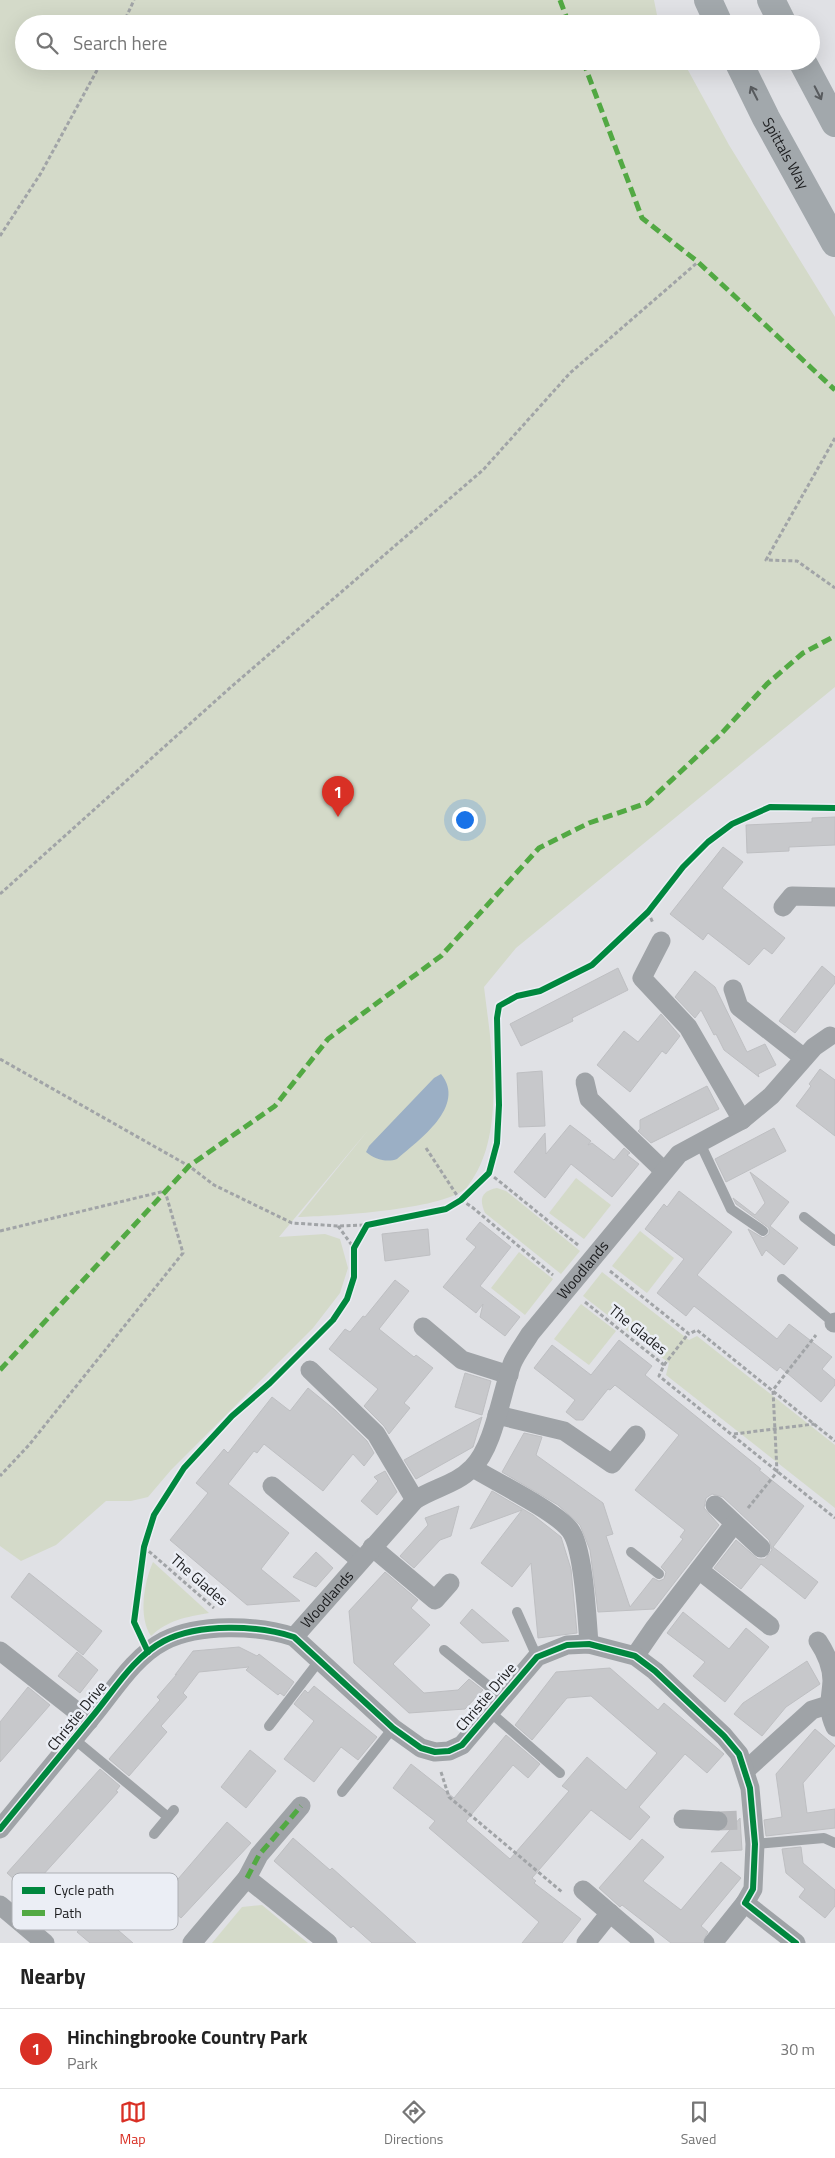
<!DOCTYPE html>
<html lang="en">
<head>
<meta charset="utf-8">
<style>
  :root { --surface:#fff; --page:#f6f6f6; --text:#222; --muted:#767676; --line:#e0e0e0; --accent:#d93025 }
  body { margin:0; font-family:"Titillium Web",sans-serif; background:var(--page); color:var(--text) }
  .you { position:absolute; left:464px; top:819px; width:18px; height:18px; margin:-12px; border:4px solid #fff; border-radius:50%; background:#1a73e8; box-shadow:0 0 0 8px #1a73e833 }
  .badge { display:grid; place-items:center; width:32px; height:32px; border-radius:50%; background:var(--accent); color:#fff; font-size:16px; font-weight:700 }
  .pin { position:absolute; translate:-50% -41px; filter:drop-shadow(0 1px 2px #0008) }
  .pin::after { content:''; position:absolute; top:26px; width:18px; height:15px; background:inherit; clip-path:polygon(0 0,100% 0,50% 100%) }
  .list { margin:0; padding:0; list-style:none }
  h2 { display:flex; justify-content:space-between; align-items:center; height:65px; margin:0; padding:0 20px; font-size:21px }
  h2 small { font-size:16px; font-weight:400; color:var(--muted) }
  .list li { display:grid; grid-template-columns:32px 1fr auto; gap:15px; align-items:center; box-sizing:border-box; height:80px; padding:0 20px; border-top:1px solid var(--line) }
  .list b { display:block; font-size:19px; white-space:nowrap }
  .list p { margin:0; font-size:16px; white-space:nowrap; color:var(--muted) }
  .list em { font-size:16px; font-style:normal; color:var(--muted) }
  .icon { flex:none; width:28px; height:28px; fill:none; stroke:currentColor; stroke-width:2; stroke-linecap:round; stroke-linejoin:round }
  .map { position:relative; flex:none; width:835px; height:1943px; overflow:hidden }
  .search { position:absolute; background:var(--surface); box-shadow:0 5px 20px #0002; left:15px; right:15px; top:15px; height:55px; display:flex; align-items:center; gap:12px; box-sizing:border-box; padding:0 18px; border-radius:28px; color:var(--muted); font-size:19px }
  .sheet { height:145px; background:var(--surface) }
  nav { display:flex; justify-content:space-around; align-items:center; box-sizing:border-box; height:70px; border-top:1px solid var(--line); background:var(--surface); font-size:14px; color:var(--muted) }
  nav a { display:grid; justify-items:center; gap:2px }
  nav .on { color:var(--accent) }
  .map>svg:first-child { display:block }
</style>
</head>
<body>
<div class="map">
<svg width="835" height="1943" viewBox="0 0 835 1943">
  <rect width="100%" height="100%" fill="#e0e1e5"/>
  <g fill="#d4dac9">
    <path d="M0 0H654L657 15 662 24H24V61H683L729 145 835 317V687L516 948 484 987C491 1044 506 1130 472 1180 470 1182 468 1187 465 1189 440 1210 333 1216 298 1217L369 1129 279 1237 325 1234 340 1239 348 1268 340 1293 313 1328 171 1470 148 1497 131 1501H106L56 1545 21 1561 0 1546Z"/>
    <polygon points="576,1178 611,1205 584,1239 549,1213"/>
    <path d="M497 1188 506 1191 580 1251 561 1274 485 1213C479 1199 481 1191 497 1188Z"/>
    <polygon points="640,1231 674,1258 647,1293 612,1266"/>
    <polygon points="519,1252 553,1279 525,1315 491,1288"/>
    <polygon points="602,1272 689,1340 697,1336 835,1445 835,1508 666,1375 669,1363 583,1296"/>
    <polygon points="581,1304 616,1331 589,1365 554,1339"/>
    <path d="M153 1562 209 1613C186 1617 168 1620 151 1636 138 1617 144 1582 153 1562Z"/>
    <polygon points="262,1905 308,1943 212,1943 242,1907"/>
  </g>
  <path fill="#9bafc5" d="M441 1074C467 1106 419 1140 397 1159 387 1163 374 1159 366 1152L369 1146 434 1078Z"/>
  <g fill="#c7c8cb" stroke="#bebfc2">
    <polygon points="835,817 835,845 789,847 789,851 747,853 746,825 812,822 812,818"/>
    <polygon points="723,847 743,862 722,888 785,938 772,954 764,948 749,965 708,933 703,940 670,914"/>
    <polygon points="822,966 835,977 835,983 795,1033 779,1021"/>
    <polygon points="618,968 628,990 572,1018 573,1021 521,1046 510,1024"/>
    <polygon points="695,971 715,987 747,1052 765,1044 776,1065 758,1074 759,1077 724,1050 716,1034 714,1035 701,1010 695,1018 675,997"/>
    <polygon points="661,1014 680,1036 666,1054 662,1051 630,1092 597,1065 624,1031 638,1042"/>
    <polygon points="820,1069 835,1080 835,1136 796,1106 811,1086 809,1084"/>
    <polygon points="542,1071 545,1126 519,1127 517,1073"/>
    <polygon points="707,1086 719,1109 651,1143 638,1131 640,1129 640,1120"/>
    <polygon points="570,1125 591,1141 588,1145 592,1143 614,1160 624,1148 630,1153 627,1155 639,1164 612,1197 571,1164 545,1198 514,1172 545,1133 546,1154"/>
    <polygon points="774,1128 786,1151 726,1182 715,1159"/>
    <polygon points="750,1172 789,1202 770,1226 798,1248 784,1265 766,1250 762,1256 748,1229 763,1238 769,1234 769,1228 736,1204 733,1198 755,1215 765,1203"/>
    <polygon points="679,1191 732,1232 697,1275 777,1339 789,1324 832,1357 822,1369 835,1380 835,1385 821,1402 780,1367 777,1371 694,1306 686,1316 657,1293 684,1259 645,1229 664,1204 667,1207"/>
    <polygon points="480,1222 511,1247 480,1286 520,1317 505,1336 480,1317 483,1304 476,1313 443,1287 476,1247 466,1239"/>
    <polygon points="428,1229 430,1255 385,1261 382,1234"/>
    <polygon points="395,1280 409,1291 379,1329 414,1357 416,1355 433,1368 404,1403 410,1408 389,1434 384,1426 364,1406 378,1389 329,1349 345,1329 350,1332 363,1316 365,1317"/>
    <polygon points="619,1340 652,1366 645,1375 761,1469 759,1470 804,1506 773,1547 818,1582 805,1599 761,1564 741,1589 714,1568 736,1540 758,1559 765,1559 772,1550 769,1540 723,1497 712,1494 706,1498 704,1508 719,1525 654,1609 598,1612 590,1550 580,1525 558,1505 502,1472 524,1433 542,1437 536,1455 603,1503 613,1534 606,1536 630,1607 653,1578 659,1581 664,1579 666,1572 661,1567 683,1539 680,1537 685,1530 635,1490 679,1435 615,1385 610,1390 608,1389 583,1420 576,1420 566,1412 575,1400 534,1368 552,1345 591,1375"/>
    <polygon points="465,1373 491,1381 482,1415 455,1407"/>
    <polygon points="308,1388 335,1410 367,1441 374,1453 364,1466 353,1454 323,1491 264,1444 257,1453 254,1451 228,1484 289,1533 261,1569 300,1601 247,1605 170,1540 208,1493 196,1483 224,1449 228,1453 272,1397 290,1411"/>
    <polygon points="482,1417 473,1447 416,1479 404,1460"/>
    <polygon points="385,1471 397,1492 377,1515 361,1501 378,1481 374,1477"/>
    <polygon points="492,1491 533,1515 561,1537 571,1569 577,1633 538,1638 531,1563 512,1587 481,1563 522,1510 470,1529"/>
    <polygon points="459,1506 451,1536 440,1540 414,1568 400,1556 428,1525 425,1518"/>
    <polygon points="316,1552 333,1568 316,1587 293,1577"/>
    <polygon points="385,1572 418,1600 411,1608 430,1625 393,1664 424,1693 458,1690 469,1679 483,1690 465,1709 409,1713 354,1663 349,1611"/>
    <polygon points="29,1573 102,1631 83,1655 11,1597"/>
    <polygon points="472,1609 509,1641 482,1643 460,1623"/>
    <polygon points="683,1612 729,1649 746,1628 769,1647 725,1702 693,1676 705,1662 667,1633"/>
    <polygon points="239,1647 257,1656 259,1654 294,1682 284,1696 280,1693 278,1695 246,1670 249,1667 199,1672 183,1693 187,1697 161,1726 167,1732 129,1776 109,1759 160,1700 157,1697 177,1674 175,1675 193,1651"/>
    <polygon points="77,1652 98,1670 80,1693 58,1676"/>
    <polygon points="807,1661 820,1684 786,1707 762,1736 734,1714 743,1703"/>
    <polygon points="610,1668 658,1710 664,1703 724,1754 707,1773 685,1754 639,1807 650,1817 630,1840 591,1810 532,1878 536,1881 534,1883 581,1919 562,1943 522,1943 539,1922 429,1828 435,1821 393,1788 411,1764 454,1798 506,1735 540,1764 528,1778 513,1765 466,1821 510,1859 569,1791 562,1786 587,1757 626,1790 657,1753 591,1696 567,1698 532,1740 515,1725 556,1672"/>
    <polygon points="314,1686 377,1737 358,1760 341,1747 314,1782 284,1759 314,1721 294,1704 305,1690 308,1693"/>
    <polygon points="28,1687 50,1705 0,1762 0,1722"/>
    <polygon points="815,1729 835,1746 803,1783 807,1813 835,1809 835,1828 766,1836 764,1820 782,1817 776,1774"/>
    <polygon points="250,1750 276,1771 246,1808 221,1787"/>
    <polygon points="100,1769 120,1786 116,1791 118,1792 42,1876 45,1879 32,1895 7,1873"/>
    <polygon points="740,1818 742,1850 711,1852"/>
    <polygon points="227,1822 251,1843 181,1918 160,1900"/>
    <polygon points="293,1838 330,1870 332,1868 416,1943 372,1943 353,1926 351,1928 274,1861"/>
    <polygon points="642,1839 664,1857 643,1881 681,1910 721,1862 741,1878 701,1926 708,1932 702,1943 671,1943 622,1905 620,1907 599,1888"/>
    <polygon points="801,1847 803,1863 835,1890 835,1906 825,1918 799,1897 805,1889 786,1873 782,1849"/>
    <polygon points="96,1911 133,1943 90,1943 77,1932"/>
  </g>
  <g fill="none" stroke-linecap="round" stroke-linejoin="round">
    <polyline stroke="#b9babd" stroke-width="19" stroke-dasharray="19 9" stroke-linecap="butt" points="718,1821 740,1820"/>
    <g stroke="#a1a4a7" stroke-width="3" stroke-dasharray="4 2.5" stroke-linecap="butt">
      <polyline points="123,24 134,0"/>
      <polyline points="0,236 41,173 102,61"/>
      <polyline points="835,438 766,560 797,561 835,588"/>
      <polyline points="0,894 231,687 483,470 570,373 698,262"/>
      <polyline points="648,912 653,923"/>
      <polyline points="0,1059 189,1166 214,1185 292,1223 338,1226 367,1225"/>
      <polyline points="426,1148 460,1200"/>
      <polyline points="489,1173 578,1245"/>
      <polyline points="461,1200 472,1207 553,1275"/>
      <polyline points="338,1226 354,1248"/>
      <polyline points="0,1231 165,1191 183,1253 29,1445 0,1476"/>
      <polyline points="610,1271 689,1334 697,1330 835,1441"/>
      <polyline points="585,1302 664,1365 659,1376 835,1518"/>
      <polyline points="664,1365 688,1334"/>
      <polyline points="734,1434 814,1424"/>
      <polyline points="748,1508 777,1472 773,1390 816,1335"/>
      <polyline points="144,1547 214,1608"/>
      <polyline points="441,1772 449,1797 562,1892"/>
    </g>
    <g stroke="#9fa3a7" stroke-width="10">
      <polyline points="700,1143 731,1209 763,1231"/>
      <polyline points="804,1217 835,1241"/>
      <polyline points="782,1279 835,1324"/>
      <polyline points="631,1552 659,1574"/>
      <polyline points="517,1612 537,1657"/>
      <polyline points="444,1650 502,1697"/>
      <polyline points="490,1712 560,1773"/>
      <polyline points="269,1726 319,1661"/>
      <polyline points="74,1739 168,1817"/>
      <polyline points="342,1792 393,1728"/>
      <polyline points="154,1834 174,1810"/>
      <polyline points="755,1844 824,1838 835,1843"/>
    </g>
    <g stroke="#9fa3a7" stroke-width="19">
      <polyline points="783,907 792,896 835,897"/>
      <polyline points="661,941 642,978 688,1027 742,1120"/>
      <polyline points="733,989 739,1007 804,1058"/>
      <polyline points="585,1082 589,1099 664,1171"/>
      <polyline points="834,1323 835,1322"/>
      <polyline points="423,1327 462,1360 509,1375"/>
      <polyline points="310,1370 376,1434 415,1500"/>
      <polyline points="497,1415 564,1431 612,1464 636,1435"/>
      <path d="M473 1468C496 1482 555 1511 570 1530 584 1548 587 1619 589 1644"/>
      <polyline points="272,1486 360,1560"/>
      <polyline points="715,1505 761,1548"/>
      <polyline points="372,1547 435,1600 450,1583"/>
      <polyline points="699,1570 770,1626"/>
      <path id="s1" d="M294 1637 415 1500C433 1488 457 1484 472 1468 494 1447 501 1394 512 1364 516 1354 524 1344 530 1334L679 1154 742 1120 771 1096 814 1047 830 1036"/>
      <path d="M818 1641C826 1653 832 1666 832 1681 831 1700 826 1707 835 1727"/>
      <polyline points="0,1651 89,1721"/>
      <polyline points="635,1656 655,1627 734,1524"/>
      <polyline points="746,1770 812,1710 828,1705 835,1705"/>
      <polyline points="683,1819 718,1821"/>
      <path d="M0 1829C30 1792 61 1755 91 1718 113 1692 133 1657 164 1641 199 1623 258 1625 294 1637L393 1728 421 1748 435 1752 449 1751 462 1745 537 1657 567 1645 589 1644 635 1656 655 1671 724 1736 739 1754 750 1788 755 1844 753 1889 745 1903 796 1943"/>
      <polyline points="247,1878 259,1855 301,1806"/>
      <polyline points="583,1890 645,1943"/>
      <polyline points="0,1905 45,1943"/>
      <polyline points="192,1943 247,1878 328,1943"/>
      <polyline points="586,1943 610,1913"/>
      <polyline points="713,1943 745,1903"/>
    </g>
    <g stroke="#a2a8ac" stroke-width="28">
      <polyline points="708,0 719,24"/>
      <polyline points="771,0 783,24"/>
      <path id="s2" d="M738 61 766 118 835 243"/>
      <polyline points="802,61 835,123"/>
    </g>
    <g stroke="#52a943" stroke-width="5" stroke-dasharray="10 5" stroke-linecap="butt">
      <polyline points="560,0 569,24"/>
      <polyline points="583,61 642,218 698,262 835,390"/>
      <polyline points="0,1370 189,1166 275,1106 328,1039 441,956 539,848 589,823 647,803 721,734 767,684 803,653 835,636"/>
      <polyline points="247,1878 259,1855 301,1806"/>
    </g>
    <g stroke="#ebeef5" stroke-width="9">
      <g id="cycleway">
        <polyline points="148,1652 134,1622 144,1547 154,1515 184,1468 232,1416 270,1383 333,1320 347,1299 354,1277 354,1248 367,1225 446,1209 461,1200 489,1173 497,1143 499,1105 497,1018 499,1006 517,996 540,991 592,965 648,912 683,867 708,842 732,824 770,807 835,808"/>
        <path d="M0 1829C30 1792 61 1755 91 1718 113 1692 133 1657 164 1641 199 1623 258 1625 294 1637L393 1728 421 1748 435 1752 449 1751 462 1745 537 1657 567 1645 589 1644 635 1656 655 1671 724 1736 739 1754 750 1788 755 1844 753 1889 745 1903 796 1943"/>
      </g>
    </g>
    <use href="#cycleway" stroke="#00873e" stroke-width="6"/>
  </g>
  <defs><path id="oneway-shaft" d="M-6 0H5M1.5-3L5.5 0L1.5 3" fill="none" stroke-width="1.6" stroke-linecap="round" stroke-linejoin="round" transform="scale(1.25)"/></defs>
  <g stroke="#585b5e">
    <use href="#oneway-shaft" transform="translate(754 93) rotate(-117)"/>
    <use href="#oneway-shaft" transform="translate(818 93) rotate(63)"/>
  </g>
  <g text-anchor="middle" stroke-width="5" stroke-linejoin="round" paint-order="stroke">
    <g font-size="15" fill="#1b1c1e" stroke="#ebeef5">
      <text dy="5" stroke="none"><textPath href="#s2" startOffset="104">Spittals Way</textPath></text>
      <text dy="5" stroke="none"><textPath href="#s1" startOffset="479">Woodlands</textPath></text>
      <text transform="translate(638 1330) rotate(39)" y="5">The Glades</text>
      <text transform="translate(199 1580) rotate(41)" y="5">The Glades</text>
      <text dy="5" stroke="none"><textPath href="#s1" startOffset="50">Woodlands</textPath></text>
      <text transform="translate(486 1697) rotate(-50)" y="5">Christie Drive</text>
      <text transform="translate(77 1716) rotate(-51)" y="5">Christie Drive</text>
    </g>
  </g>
  <rect x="12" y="1873" width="166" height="57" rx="8" fill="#ebeef5" stroke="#adafb4" stroke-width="1"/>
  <rect x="22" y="1887" width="23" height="7" fill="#00873e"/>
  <rect x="22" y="1910" width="23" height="6" fill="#52a943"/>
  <g font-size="14" fill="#1b1c1e">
    <text x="54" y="1895">Cycle path</text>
    <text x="54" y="1918">Path</text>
  </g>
</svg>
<div class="you"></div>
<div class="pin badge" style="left:338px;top:817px">1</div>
<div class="search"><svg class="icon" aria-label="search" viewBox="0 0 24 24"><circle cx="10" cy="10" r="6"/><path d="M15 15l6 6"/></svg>Search here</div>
</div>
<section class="sheet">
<h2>Nearby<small></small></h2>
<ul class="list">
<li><span class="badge">1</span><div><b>Hinchingbrooke Country Park</b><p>Park</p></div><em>30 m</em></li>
</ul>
</section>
<nav>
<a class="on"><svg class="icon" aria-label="map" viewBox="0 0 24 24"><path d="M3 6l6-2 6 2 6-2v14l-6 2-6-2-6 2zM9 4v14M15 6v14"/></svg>Map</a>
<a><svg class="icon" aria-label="directions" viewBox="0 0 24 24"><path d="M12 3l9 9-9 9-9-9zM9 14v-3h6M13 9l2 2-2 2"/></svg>Directions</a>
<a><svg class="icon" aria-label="saved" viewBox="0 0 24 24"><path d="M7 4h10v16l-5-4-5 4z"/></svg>Saved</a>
</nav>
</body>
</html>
